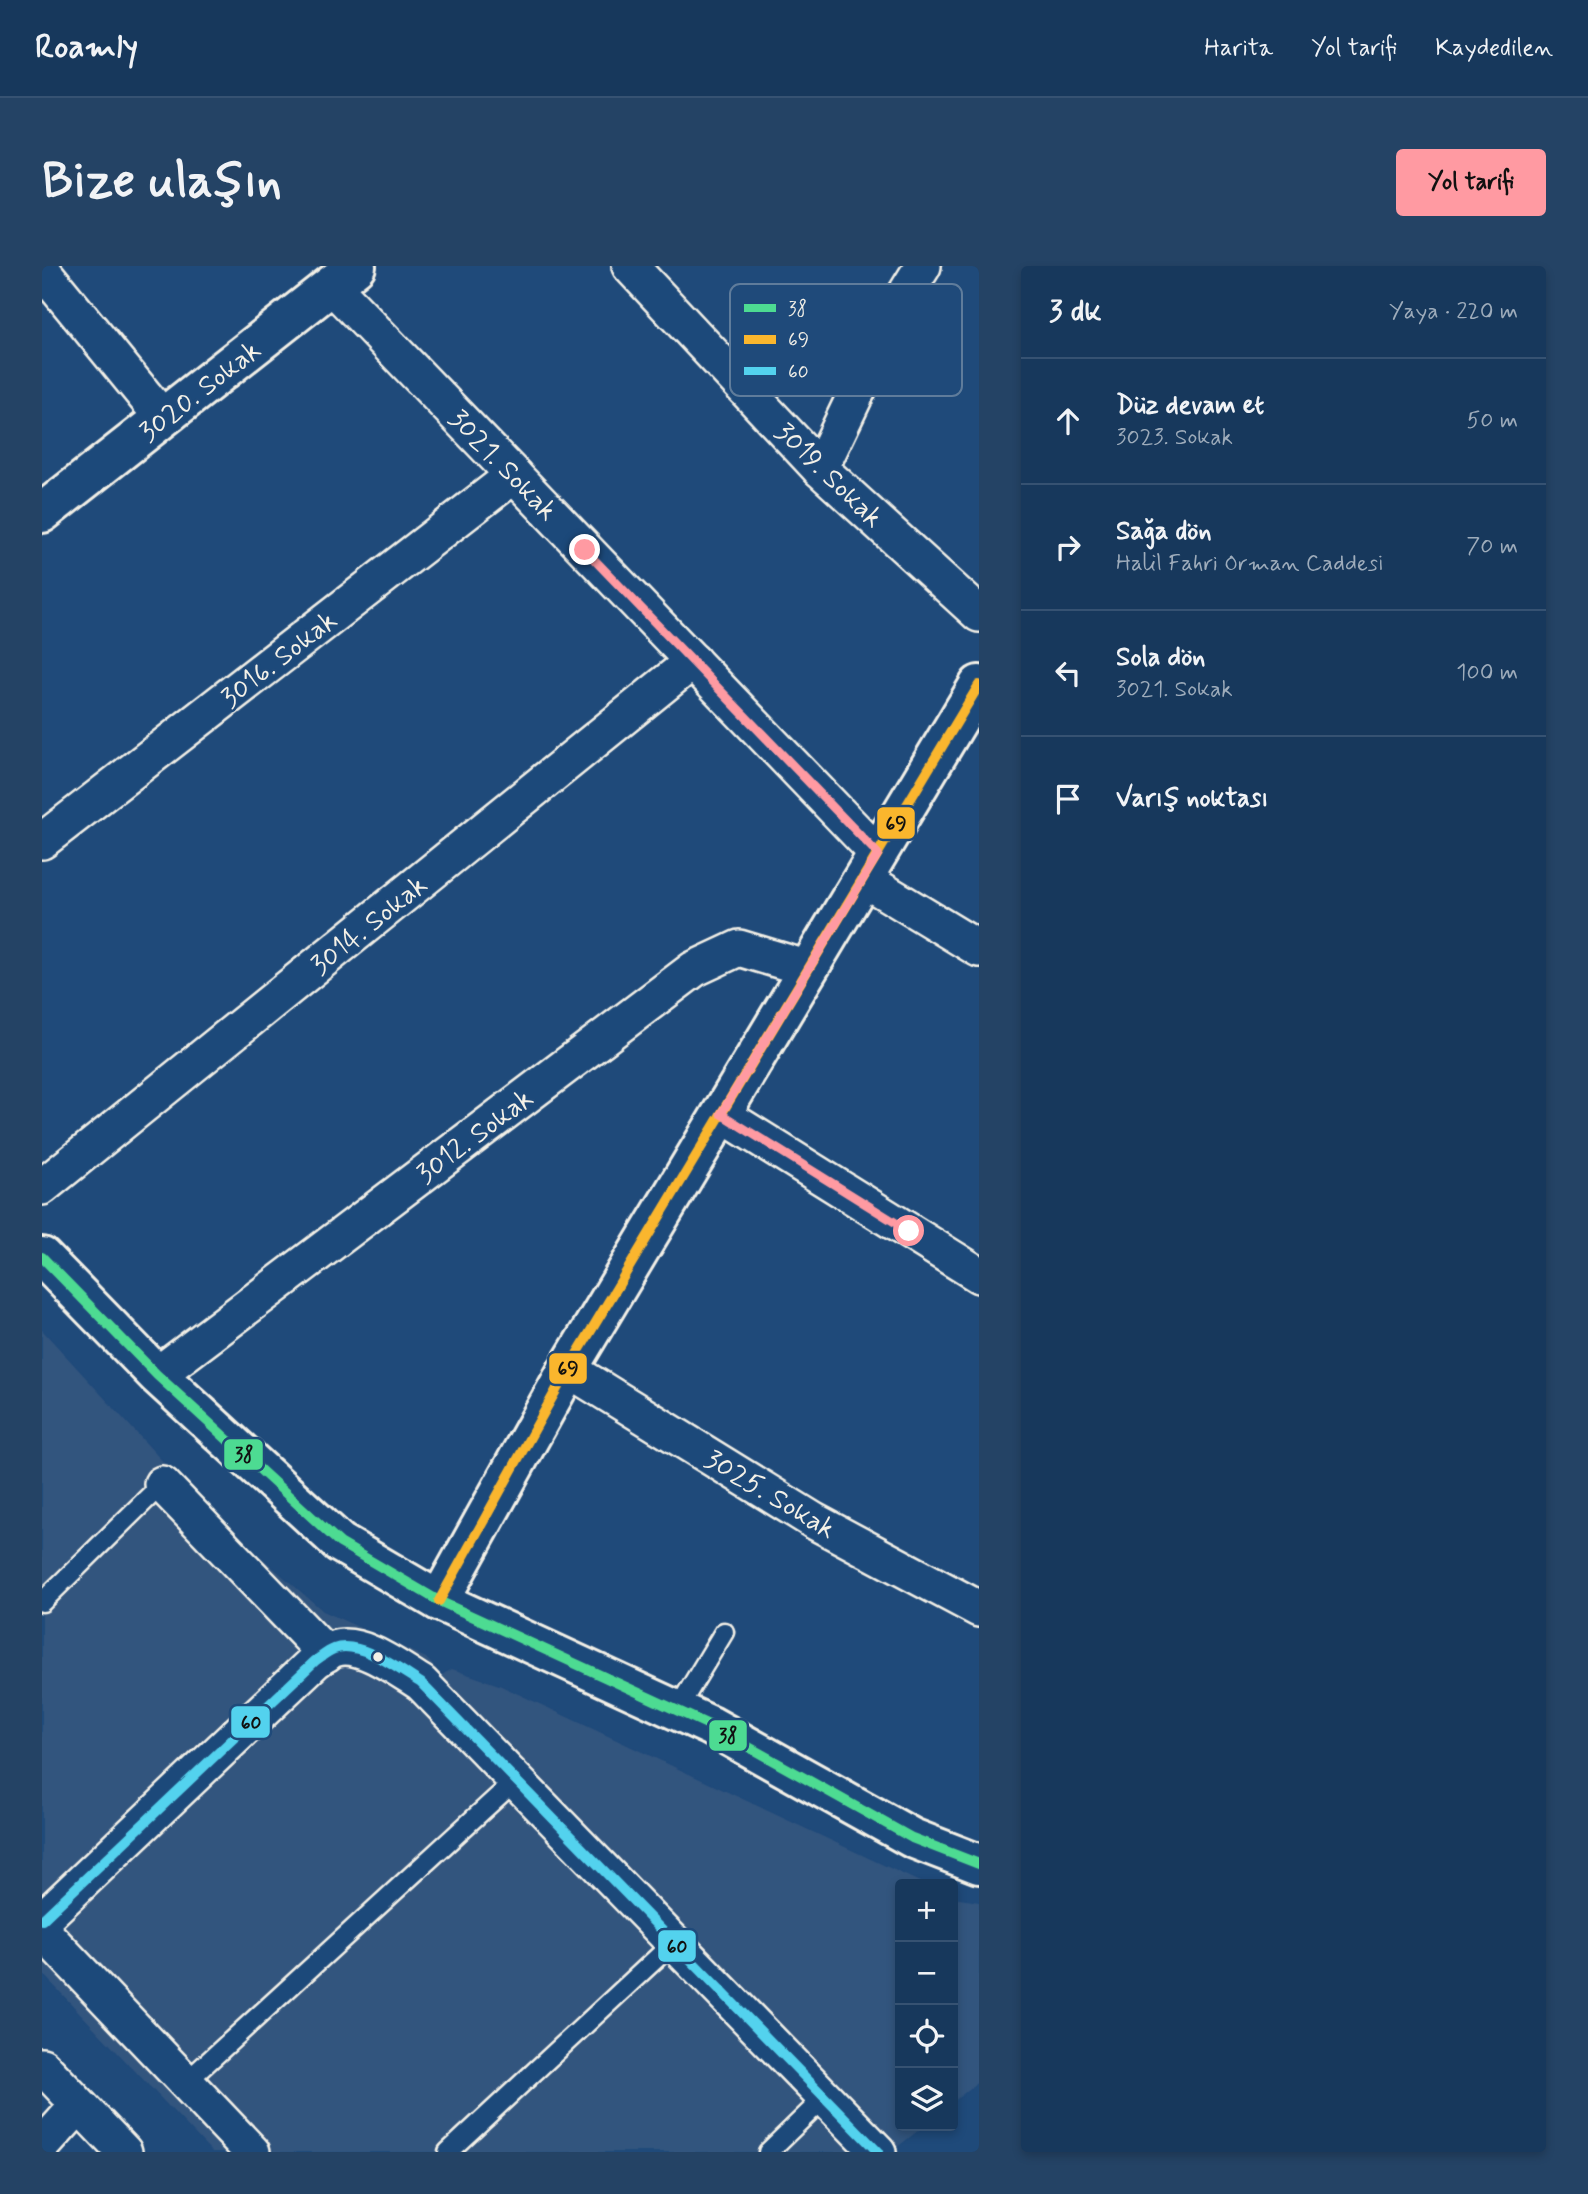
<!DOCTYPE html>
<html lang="tr">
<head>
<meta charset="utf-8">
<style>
  :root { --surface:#17385c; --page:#244365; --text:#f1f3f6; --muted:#9eacbb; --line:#365272; --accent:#ff9aa2 }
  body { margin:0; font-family:Mynerve,sans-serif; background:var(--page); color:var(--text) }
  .controls { position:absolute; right:21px; bottom:21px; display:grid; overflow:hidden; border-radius:7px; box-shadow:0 4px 10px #0003 }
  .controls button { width:63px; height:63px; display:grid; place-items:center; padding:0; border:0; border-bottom:2px solid var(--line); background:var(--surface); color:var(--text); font:35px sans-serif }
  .stop { position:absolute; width:21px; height:21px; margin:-16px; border:5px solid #ff9aa2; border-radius:50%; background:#fff }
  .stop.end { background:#ff9aa2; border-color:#fff; box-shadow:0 2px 7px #0008 }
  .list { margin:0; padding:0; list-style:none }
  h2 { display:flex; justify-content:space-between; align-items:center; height:91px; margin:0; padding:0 28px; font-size:30px }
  h2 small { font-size:23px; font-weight:400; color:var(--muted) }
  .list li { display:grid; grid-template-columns:46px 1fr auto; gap:21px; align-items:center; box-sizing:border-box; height:126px; padding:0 28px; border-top:2px solid var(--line) }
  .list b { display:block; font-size:26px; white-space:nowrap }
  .list p { margin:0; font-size:23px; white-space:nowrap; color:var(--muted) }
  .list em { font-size:23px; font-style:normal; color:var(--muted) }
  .icon { flex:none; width:38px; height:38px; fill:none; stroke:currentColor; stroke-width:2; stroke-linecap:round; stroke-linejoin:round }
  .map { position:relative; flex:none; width:937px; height:1886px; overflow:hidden; border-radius:7px }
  header { display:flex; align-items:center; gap:42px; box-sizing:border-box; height:98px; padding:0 35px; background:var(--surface); border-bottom:2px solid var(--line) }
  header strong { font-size:33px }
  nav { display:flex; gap:38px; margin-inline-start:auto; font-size:24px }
  .intro { display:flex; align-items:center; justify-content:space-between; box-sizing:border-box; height:168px; padding:0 42px }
  h1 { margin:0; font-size:49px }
  .button { padding:18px 32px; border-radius:7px; background:var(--accent); color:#111; font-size:24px; font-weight:700 }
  main { display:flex; gap:42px; padding:0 42px }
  aside { flex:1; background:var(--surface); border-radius:7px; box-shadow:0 4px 10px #0003 }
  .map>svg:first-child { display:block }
</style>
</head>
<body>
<header>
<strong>Roamly</strong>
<nav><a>Harita</a><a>Yol tarifi</a><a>Kaydedilen</a></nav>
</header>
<div class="intro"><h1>Bize ulaşın</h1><a class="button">Yol tarifi</a></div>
<main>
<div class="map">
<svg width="937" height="1886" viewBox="0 0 937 1886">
  <rect width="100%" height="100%" fill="#1f4a7a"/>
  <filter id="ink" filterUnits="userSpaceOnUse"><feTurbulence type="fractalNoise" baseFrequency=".0143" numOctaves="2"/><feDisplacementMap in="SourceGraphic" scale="14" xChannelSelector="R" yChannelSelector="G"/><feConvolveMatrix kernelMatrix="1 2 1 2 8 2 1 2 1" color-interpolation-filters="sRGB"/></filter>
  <g filter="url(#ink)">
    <g fill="#33547e">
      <polygon points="0,1064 168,1247 281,1345 384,1392 400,1409 410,1403 457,1419 882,1618 858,1618 858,1860 882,1860 854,1882 858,1886 170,1886 0,1707"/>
      <polygon points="911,1632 937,1636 937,1815 911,1836"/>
    </g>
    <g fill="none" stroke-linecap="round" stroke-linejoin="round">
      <g stroke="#f4f1e8" stroke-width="23">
        <g id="service">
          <polyline points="0,1336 120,1218"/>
          <polyline points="635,1444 682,1366"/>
          <polyline points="144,1816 474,1514"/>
          <polyline points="406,1886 631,1677"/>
          <polyline points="726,1886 783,1831"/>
        </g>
      </g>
      <g stroke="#f4f1e8" stroke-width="40">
        <g id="minor">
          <polyline points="588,0 778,203 937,348"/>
          <polyline points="0,4 121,152"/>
          <polyline points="291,21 836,588"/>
          <polyline points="778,203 855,42 881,0"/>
          <polyline points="0,575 472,209"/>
          <polyline points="820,612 937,683"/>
          <polyline points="679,848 937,1009"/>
          <polyline points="0,921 651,395"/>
          <polyline points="526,1103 772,1255 937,1343"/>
          <polyline points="115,1109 652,703 697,682 767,703"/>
          <polyline points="120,1218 284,1388"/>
          <path d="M0 1654 273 1395C279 1391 286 1385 292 1383 317 1373 358 1404 379 1417L836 1886"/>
          <polyline points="0,1665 210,1886"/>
          <polyline points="0,1800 82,1886"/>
          <polyline points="0,1880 36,1840"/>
        </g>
      </g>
      <g stroke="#f4f1e8" stroke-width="44">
        <g id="secondary">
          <polyline points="0,247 314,0"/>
          <polyline points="0,991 115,1109 298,1277 397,1335 669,1460 870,1572 937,1598"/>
          <polyline points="397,1335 526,1103 937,419"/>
        </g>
      </g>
      <use href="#service" stroke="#1f4a7a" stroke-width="18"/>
      <use href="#minor" stroke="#1f4a7a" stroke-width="35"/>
      <use href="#secondary" stroke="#1f4a7a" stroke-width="38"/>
      <g stroke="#1f4a7a" stroke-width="16">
        <polyline id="bus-1" points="0,991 115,1109 298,1277 397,1335 669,1460 870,1572 937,1598"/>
      </g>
      <g stroke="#1f4a7a" stroke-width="16">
        <polyline id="bus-2" points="397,1335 526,1103 937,419"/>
      </g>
      <g stroke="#1f4a7a" stroke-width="16">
        <path id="bus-3" d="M0 1654 273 1395C279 1391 286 1385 292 1383 317 1373 358 1404 379 1417L836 1886"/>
      </g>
      <use href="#bus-1" stroke="#4ddb92" stroke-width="10"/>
      <use href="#bus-2" stroke="#fab62d" stroke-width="10"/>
      <use href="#bus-3" stroke="#53d2ee" stroke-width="10"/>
    </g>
  </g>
  <g fill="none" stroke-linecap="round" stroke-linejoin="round" filter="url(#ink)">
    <polyline stroke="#ff9aa2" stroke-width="9" points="543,284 836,588 679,848 867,965"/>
  </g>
  <circle fill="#f4f1e8" stroke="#1f4a7a" stroke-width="2.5" cx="336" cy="1391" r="6"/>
  <g text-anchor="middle" stroke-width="5" stroke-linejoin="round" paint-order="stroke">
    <g font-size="28" fill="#f4f1e8" stroke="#1f4a7a">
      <text transform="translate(157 124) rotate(-38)" y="10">3020. Sokak</text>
      <text transform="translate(462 198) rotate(46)" y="10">3021. Sokak</text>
      <text transform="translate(788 208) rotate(44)" y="10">3019. Sokak</text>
      <text transform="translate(236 392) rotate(-38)" y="10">3016. Sokak</text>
      <text transform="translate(326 658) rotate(-39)" y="10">3014. Sokak</text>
      <text transform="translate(432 869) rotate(-37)" y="10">3012. Sokak</text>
      <text transform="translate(729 1227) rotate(31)" y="10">3025. Sokak</text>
    </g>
  </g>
  <rect x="688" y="18" width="232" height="112" rx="10" fill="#1f4a7a" stroke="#5f7c9b" stroke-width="2"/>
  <rect x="702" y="38" width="32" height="8" fill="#4ddb92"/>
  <rect x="702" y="69" width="32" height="9" fill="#fab62d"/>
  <rect x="702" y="101" width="32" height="8" fill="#53d2ee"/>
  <g font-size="19" fill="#f4f1e8">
    <text x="746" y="49">38</text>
    <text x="746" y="80">69</text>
    <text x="746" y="112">60</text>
  </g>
  <g stroke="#1f4a7a" stroke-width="2.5">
    <rect x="834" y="540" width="40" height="34" rx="7" fill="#fab62d"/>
    <rect x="506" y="1086" width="40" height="33" rx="7" fill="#fab62d"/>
    <rect x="181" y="1172" width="41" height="33" rx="7" fill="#4ddb92"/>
    <rect x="188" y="1439" width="41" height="34" rx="7" fill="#53d2ee"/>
    <rect x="666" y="1453" width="40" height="33" rx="7" fill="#4ddb92"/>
    <rect x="615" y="1663" width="40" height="34" rx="7" fill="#53d2ee"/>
  </g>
  <g font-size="19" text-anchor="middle" font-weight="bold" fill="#111">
    <text x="854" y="564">69</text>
    <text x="526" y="1109">69</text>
    <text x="202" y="1195">38</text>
    <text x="209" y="1463">60</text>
    <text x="686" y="1476">38</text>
    <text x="635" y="1687">60</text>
  </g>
</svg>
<div class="controls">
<button>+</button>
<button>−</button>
<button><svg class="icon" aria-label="locate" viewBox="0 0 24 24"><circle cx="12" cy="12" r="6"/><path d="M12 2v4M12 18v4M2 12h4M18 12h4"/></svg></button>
<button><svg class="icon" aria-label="layers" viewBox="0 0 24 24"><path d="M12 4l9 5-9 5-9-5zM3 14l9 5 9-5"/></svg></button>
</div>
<div class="stop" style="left:867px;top:965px"></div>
<div class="stop end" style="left:543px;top:284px"></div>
</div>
<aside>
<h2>3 dk<small>Yaya · 220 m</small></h2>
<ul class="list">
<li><svg class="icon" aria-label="ahead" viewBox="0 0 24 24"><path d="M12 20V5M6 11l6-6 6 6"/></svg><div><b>Düz devam et</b><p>3023. Sokak</p></div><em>50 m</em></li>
<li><svg class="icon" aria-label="right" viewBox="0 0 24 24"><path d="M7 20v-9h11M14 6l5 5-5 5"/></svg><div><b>Sağa dön</b><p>Halil Fahri Orman Caddesi</p></div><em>70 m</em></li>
<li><svg class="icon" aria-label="left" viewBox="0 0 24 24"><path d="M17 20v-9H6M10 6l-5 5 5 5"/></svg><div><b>Sola dön</b><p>3021. Sokak</p></div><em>100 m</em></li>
<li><svg class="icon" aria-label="arrive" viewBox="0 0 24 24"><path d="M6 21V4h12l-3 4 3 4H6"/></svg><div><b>Varış noktası</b></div></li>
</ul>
</aside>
</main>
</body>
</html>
